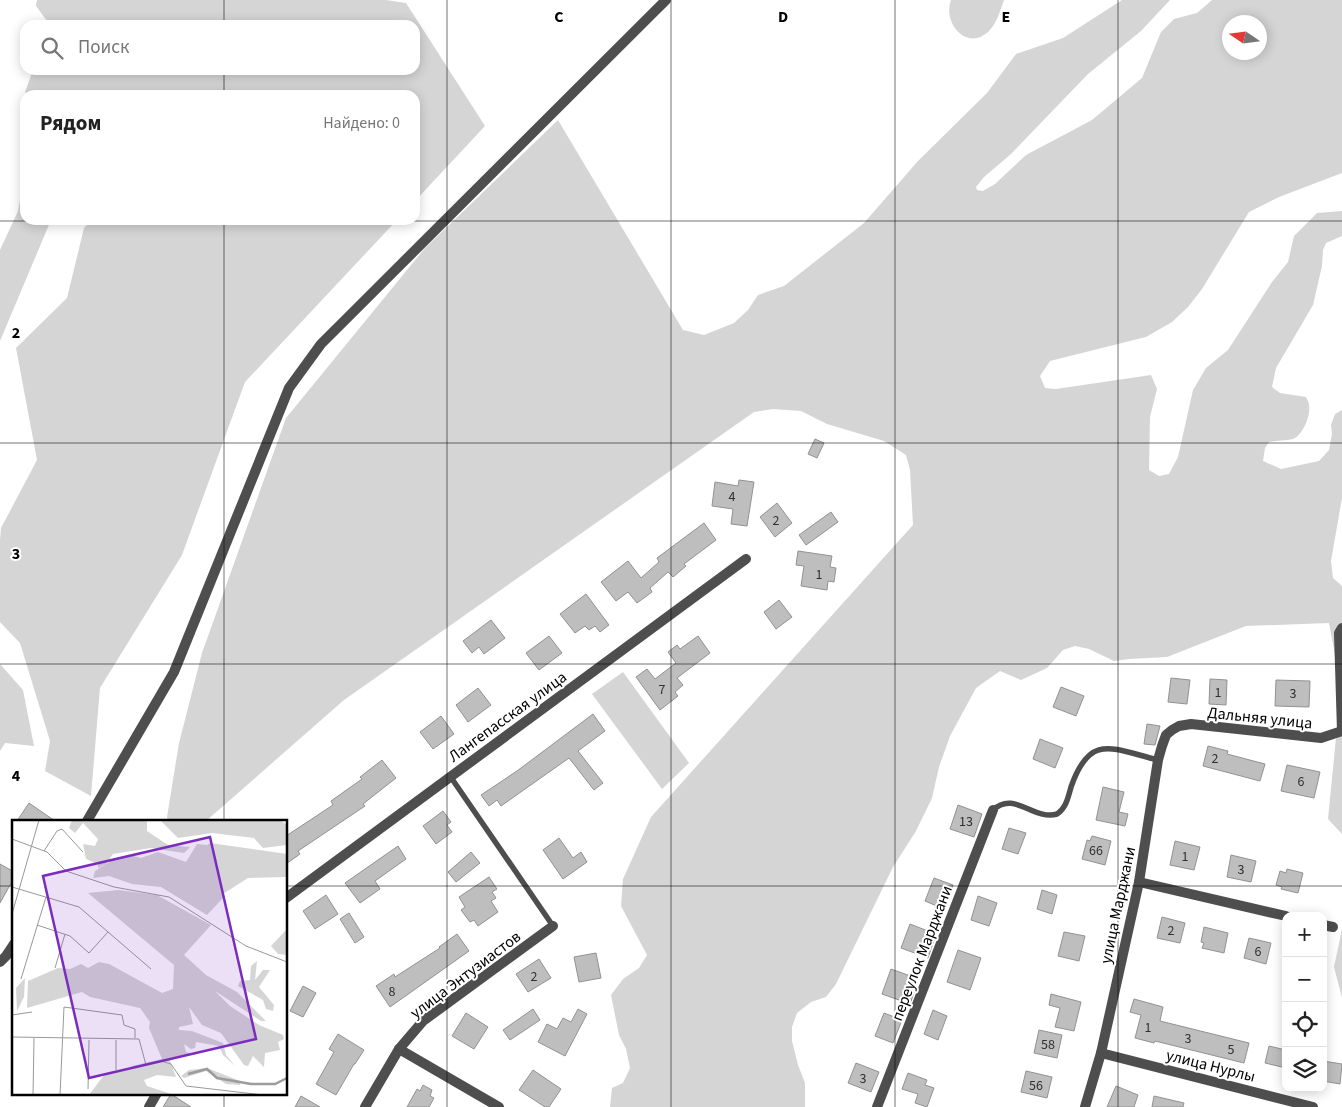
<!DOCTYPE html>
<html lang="ru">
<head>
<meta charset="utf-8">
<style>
  :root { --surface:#fff; --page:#f6f6f6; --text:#222; --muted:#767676; --line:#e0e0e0 }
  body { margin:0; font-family:"Source Sans 3",sans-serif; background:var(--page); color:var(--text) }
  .controls { position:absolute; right:15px; bottom:15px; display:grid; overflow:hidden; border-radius:10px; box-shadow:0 2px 12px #0003 }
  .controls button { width:45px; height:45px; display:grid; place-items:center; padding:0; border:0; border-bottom:1px solid var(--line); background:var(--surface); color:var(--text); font:25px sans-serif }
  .compass { position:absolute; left:1222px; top:15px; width:45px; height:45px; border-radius:50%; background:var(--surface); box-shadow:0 2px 12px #0003; rotate:283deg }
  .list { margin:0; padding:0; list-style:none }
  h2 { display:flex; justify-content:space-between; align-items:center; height:65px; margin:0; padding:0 20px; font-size:21px }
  h2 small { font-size:16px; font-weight:400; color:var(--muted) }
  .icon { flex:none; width:28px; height:28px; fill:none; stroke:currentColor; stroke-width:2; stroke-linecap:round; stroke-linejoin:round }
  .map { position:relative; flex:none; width:1342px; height:1107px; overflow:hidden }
  .search { position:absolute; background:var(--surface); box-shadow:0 2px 12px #0003; left:20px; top:20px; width:400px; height:55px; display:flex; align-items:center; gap:12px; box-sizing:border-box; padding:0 18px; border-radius:15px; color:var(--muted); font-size:19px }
  .panel { position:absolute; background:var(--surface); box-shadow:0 2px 12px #0003; left:20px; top:90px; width:400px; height:135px; border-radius:15px }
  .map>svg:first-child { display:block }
</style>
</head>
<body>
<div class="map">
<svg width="1342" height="1107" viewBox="0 0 1342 1107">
  <rect width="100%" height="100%" fill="#fff"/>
  <g fill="#d5d5d5" fill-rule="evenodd">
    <polygon points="37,0 386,0 406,3 485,126 415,201 415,95 28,95 25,92 33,70 415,70 415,25 50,25 36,6"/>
    <path d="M951 0H1004C1000 11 997 23 989 31 968 52 942 24 951 0Z"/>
    <path d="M1122 0H1170L1141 31 1088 74 1011 154 984 177 976 187 977 190 983 191 995 184 1026 155 1092 120 1142 78 1161 32 1174 19 1197 13 1212 0H1342V173L1279 197 1249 212 1202 289 1188 307 1172 322 1146 337 1050 361 1040 376 1045 388 1056 389 1151 375 1157 389 1150 417 1149 470 1159 476 1169 474 1178 457 1193 390 1206 368 1228 350 1272 282 1288 262 1294 236 1317 213 1342 211V236L1326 243 1323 250 1322 266 1313 305 1276 368 1272 387 1280 393 1306 397C1307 400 1309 402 1309 405 1311 415 1303 435 1293 439 1285 441 1277 440 1269 442L1265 448 1263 461 1281 469 1319 461 1329 450 1332 434 1331 425 1335 414 1342 410V498L1331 561 1333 578 1342 586V834L1328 819 1341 687 1329 623 1246 626 1167 657 1129 659 1114 661 1089 649 1075 646 1063 650 1047 668 1021 680 1000 671 976 688 950 736 939 767 932 798 916 831 893 867 836 984 826 997 811 1002 797 1013 792 1027V1041L798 1065 805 1083V1107H610L612 1088 623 1083 630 1068 626 1049 619 1035 611 995 623 979 639 968 647 955 621 906 623 879 651 817 913 525 910 470 906 455 884 441 827 424 801 411 773 409 754 412 344 700 206 821H168L167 817 179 743 202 653 286 418 425 248 558 120 683 330 704 335 734 323 748 310 758 295 784 286 864 223 918 161 987 93 1016 54 1063 38ZM1230 22H1260V52H1230Z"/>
    <polygon points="25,171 25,220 51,220 0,341 0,250 18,211"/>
    <polygon points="92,220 397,220 245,382 182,555 100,688 91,796 45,771 50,741 20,643 0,622 0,540 1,528 37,460 16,348 67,298 84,228"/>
    <polygon points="0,664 23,690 34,746 5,743 0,751"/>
    <polygon points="623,672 689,763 662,789 592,694"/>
    <polygon points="1342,929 1342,998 1334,967"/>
  </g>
  <g fill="#bebebe" stroke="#929292">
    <polygon points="815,439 824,443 817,458 808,454"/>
    <polygon points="739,480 754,482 747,526 731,524 733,509 712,506 715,482 738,486"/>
    <polygon points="777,503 792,523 775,537 760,517"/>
    <polygon points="831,512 838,522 806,545 799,535"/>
    <polygon points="704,523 716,540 684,564 686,566 673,577 668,572 650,588 652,592 637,603 628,592 616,601 601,582 628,561 641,578 659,562 657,558"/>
    <polygon points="798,551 832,556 830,567 836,568 834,582 828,581 827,590 801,586 804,566 796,565"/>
    <polygon points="586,594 609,625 600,632 595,626 589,630 585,626 575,633 560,614"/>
    <polygon points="779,600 792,617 776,629 764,612"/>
    <polygon points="491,620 505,638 484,654 479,647 472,653 463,641"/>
    <polygon points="549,636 562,653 539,670 526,653"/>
    <polygon points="698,636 710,653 677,678 683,685 675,692 678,696 660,710 636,677 647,669 655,679 676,663 668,652 677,645 680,649"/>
    <polygon points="1171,678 1190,680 1187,704 1168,702"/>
    <polygon points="1210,679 1227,680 1226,705 1209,704"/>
    <polygon points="1276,680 1310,681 1309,707 1275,706"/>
    <polygon points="1061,687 1084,696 1076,716 1053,707"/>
    <polygon points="478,688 491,705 468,722 456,705"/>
    <polygon points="593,714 605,731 578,751 603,783 594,790 569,758 501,806 497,800 489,806 481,795 517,771"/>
    <polygon points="441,716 454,734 433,749 420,732"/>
    <polygon points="1147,724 1160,726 1155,745 1144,744"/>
    <polygon points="1040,739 1063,748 1055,768 1033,759"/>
    <polygon points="1208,746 1228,751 1227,754 1265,764 1260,781 1203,766"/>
    <polygon points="382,760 396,778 363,804 365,806 298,851 300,854 286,864 286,836 333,805 331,801 362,779 360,777"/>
    <polygon points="1287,765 1320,772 1314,798 1281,791"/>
    <polygon points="1103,787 1124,792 1119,812 1128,814 1125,826 1096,820"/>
    <polygon points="29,803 55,821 17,821"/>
    <polygon points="958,805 982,814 974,837 950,829"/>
    <polygon points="443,811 451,822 447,825 452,832 436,844 423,826"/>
    <polygon points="1009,828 1026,833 1018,854 1002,849"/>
    <polygon points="1092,836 1111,841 1105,865 1082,859 1087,840 1090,841"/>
    <polygon points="559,838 573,858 581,852 587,862 563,879 543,850"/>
    <polygon points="1175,841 1200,847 1194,870 1170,865"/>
    <polygon points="398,846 406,859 375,881 380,889 360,903 345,883"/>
    <polygon points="471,852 480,863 456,882 448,872"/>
    <polygon points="1231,855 1256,861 1251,882 1227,877"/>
    <polygon points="0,864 14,872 14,878 0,903"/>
    <polygon points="1287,869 1303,873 1298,893 1281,889 1282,887 1276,885 1280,871 1286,873"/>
    <polygon points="489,877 497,889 492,892 496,898 491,901 498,912 478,926 474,920 470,922 461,910 465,907 459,897"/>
    <polygon points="934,878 953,885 944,909 925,901"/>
    <polygon points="1042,890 1057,895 1052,914 1037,909"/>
    <polygon points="326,895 338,914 315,929 303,911"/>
    <polygon points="978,896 997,903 989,926 971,920"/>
    <polygon points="349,913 364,937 355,943 340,919"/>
    <polygon points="1162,917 1185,923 1180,943 1157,938"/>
    <polygon points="910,924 933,933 930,939 934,940 928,958 901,948"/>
    <polygon points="1204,927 1228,933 1224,953 1202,948 1204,943 1201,942"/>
    <polygon points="1064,932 1085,936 1079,961 1058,956"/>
    <polygon points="457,934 469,951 390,1007 376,986 394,974 395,977 440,948 439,947"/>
    <polygon points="1249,938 1271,943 1266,964 1244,958"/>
    <polygon points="958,950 981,958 970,990 947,982"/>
    <polygon points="596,953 601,978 579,982 574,957"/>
    <polygon points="539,959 551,978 528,992 516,974"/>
    <polygon points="891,969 916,978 913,986 916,987 910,1004 882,994"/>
    <polygon points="303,986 316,993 303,1017 290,1011"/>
    <polygon points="1051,994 1081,1002 1074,1031 1055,1027 1060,1008 1049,1005"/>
    <polygon points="1134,999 1163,1007 1160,1021 1249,1043 1244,1063 1155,1041 1154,1043 1135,1038 1141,1015 1130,1012"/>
    <polygon points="533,1009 540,1020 510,1040 503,1030"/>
    <polygon points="578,1009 587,1014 565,1056 538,1042 547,1024 557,1029 563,1018 571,1022"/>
    <polygon points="933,1010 947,1016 938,1040 924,1034"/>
    <polygon points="466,1013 488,1027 474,1049 452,1036"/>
    <polygon points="884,1013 902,1020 893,1043 875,1036"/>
    <polygon points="1039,1030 1062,1035 1057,1058 1034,1053"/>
    <polygon points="338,1034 364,1050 355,1064 354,1064 336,1095 316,1084 334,1052 329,1049"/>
    <polygon points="1269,1046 1286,1050 1286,1068 1265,1063"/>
    <polygon points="1323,1061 1342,1064 1340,1084 1323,1081"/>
    <polygon points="856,1063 879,1072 871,1092 848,1083"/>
    <polygon points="533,1070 561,1089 549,1107 545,1107 519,1090"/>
    <polygon points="1026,1071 1052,1077 1047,1098 1021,1092"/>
    <polygon points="908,1073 927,1080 925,1085 934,1088 927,1107 915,1103 918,1094 902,1089"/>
    <polygon points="423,1085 432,1090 430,1096 434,1098 429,1107 407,1107 417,1089 420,1091"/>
    <polygon points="1116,1086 1138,1095 1134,1107 1107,1107"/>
    <polygon points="171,1094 191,1107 163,1107"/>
    <polygon points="301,1096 320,1107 295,1107"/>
    <polygon points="1154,1096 1184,1103 1183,1107 1152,1107"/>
  </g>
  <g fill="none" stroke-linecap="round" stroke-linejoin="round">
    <g stroke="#4e4e4e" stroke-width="5.5">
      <polyline points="450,776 553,926"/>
      <path d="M993 810C1014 790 1034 821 1057 814 1066 808 1068 798 1071 787 1090 732 1113 749 1158 760"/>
    </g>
    <g stroke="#4e4e4e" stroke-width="10">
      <polyline points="87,821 174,672 289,388 321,344 666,0"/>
      <polyline points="1139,882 1286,916"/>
      <polyline points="286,898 746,559"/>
      <polyline points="1323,925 1333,927"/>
      <polyline points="0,962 6,956 14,944"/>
      <polyline points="399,1049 499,1107"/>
      <polyline points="1101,1053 1313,1107"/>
      <polyline points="149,1107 157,1093"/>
      <polyline points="365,1107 399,1049 423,1021 553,926"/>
      <polyline points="877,1107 993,810"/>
      <polyline points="1085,1107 1101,1053 1139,882 1158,760 1162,746 1166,735 1172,730 1179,726 1191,724 1321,738 1342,731 1339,633 1342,628"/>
    </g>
  </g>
  <path fill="none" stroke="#000" stroke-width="1" stroke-opacity="0.55" d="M224 0V25M447 0V1107M671 0V1107M895 0V1107M1118 0V1107M224 70V95M224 220V821M0 221H1342M0 443H1342M0 664H1342M0 886H14M286 886H1342M224 1093V1107"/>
  <g text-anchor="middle" stroke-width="4" stroke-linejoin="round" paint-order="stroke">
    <g font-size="14" fill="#303030">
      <text x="732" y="501">4</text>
      <text x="776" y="525">2</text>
      <text x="819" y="579">1</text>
      <text x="662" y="694">7</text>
      <text x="1218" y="697">1</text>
      <text x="1293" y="698">3</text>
      <text x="1215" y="763">2</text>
      <text x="1301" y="786">6</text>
      <text x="966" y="826">13</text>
      <text x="1096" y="855">66</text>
      <text x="1185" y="861">1</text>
      <text x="1241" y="874">3</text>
      <text x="1171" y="935">2</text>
      <text x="1258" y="956">6</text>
      <text x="534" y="981">2</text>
      <text x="392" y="996">8</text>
      <text x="1148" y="1032">1</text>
      <text x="1188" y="1043">3</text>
      <text x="1048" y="1049">58</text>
      <text x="1231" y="1054">5</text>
      <text x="863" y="1083">3</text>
      <text x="1036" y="1090">56</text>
    </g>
    <g font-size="16" fill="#000" stroke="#fff">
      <text transform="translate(507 716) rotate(-36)" y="6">Лангепасская улица</text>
      <text transform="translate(1260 717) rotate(6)" y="6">Дальняя улица</text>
      <text transform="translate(1117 905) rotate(-78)" y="6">улица Марджани</text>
      <text transform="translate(921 953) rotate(-69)" y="6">переулок Марджани</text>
      <text transform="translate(465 974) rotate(-37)" y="6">улица Энтузиастов</text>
      <text transform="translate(1211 1065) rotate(14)" y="6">улица Нурлы</text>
    </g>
  </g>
  <g transform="translate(12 820)">
    <rect width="275" height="275" fill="#fff"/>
    <path d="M60 0H135V11L156 25 178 27 172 33 139 28 101 34 94 44 86 48V44L74 39 71 24 83 26 86 19 71 3 63 13 57 8ZM148 0H268L275 5V25L251 28 242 18 200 13 166 18ZM198 23 275 34V57L236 58 211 74V78L195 95 149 67 120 64 97 56 81 58 83 51 104 38 118 35 129 38 146 32 174 42 185 24 195 25ZM106 70 145 75 199 105 172 135 194 155 225 172 254 201H249L203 171 218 186 247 205 271 215 272 219 266 222 268 230 253 233 252 247 241 236 236 246 232 245 209 213 190 205 177 187 181 204 167 207V210L180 211 211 223 214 235 223 246 211 235 207 226 184 222 183 228 179 229 172 224 174 232 183 234 157 238 164 257 145 255 132 260 135 266 162 275H77L92 255 98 252 117 250 120 246 150 239 137 208 138 202 128 188 78 177 70 172 15 188 16 161 46 148 58 149 69 144 76 148 87 142 97 144 150 173 161 169 162 145 76 73ZM275 109V135L266 134 259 126ZM245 141 243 160 251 150H258L247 167 262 185 261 191 254 189 251 180 226 166 228 161 238 160 239 146ZM13 158 12 177 5 191 4 168ZM195 248 228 261V265L214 264 194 251 172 258 169 256 177 250Z" fill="#d5d5d5"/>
    <path fill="none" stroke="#9c9c9c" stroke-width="2.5" d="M176 254 195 249 205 258 239 264H263L275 258"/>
    <path fill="none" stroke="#999" stroke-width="1" d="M0 19 35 32 54 51 102 67 157 77 234 126 275 142M32 31 45 11 50 9 71 32M0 67 67 87 139 149M0 94 27 0M25 105 58 116 77 133 96 112M43 148 53 114M9 159 34 77M0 195 20 192M0 217 127 219 134 245 149 241 159 244 174 266 251 275M104 220V250M76 269 77 220M21 275 22 218M48 275 52 187 110 195 112 205 123 209V218"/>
    <path fill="#7b2cbf" fill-opacity="0.15" stroke="#7b2cbf" stroke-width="2.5" d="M198 17 244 219 77 258 31 56Z"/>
    <rect width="275" height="275" fill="none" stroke="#000" stroke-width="2.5"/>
  </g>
  <g font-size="16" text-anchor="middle" font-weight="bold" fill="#000" stroke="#fff" stroke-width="4" stroke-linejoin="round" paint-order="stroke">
    <text x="559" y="22">C</text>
    <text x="783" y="22">D</text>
    <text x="1006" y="22">E</text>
    <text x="16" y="338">2</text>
    <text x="16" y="559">3</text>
    <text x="16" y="781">4</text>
  </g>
</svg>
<div class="controls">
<button>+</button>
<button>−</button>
<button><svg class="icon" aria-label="locate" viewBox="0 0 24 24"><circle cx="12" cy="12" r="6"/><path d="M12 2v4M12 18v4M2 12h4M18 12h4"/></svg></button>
<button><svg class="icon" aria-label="layers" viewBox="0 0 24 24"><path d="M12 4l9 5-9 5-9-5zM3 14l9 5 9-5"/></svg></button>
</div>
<svg class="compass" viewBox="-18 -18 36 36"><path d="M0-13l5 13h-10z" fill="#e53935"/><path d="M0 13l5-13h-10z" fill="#767676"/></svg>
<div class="search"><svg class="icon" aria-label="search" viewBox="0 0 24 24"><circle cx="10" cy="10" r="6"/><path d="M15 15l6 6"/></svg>Поиск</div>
<section class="panel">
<h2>Рядом<small>Найдено: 0</small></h2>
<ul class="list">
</ul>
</section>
</div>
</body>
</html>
